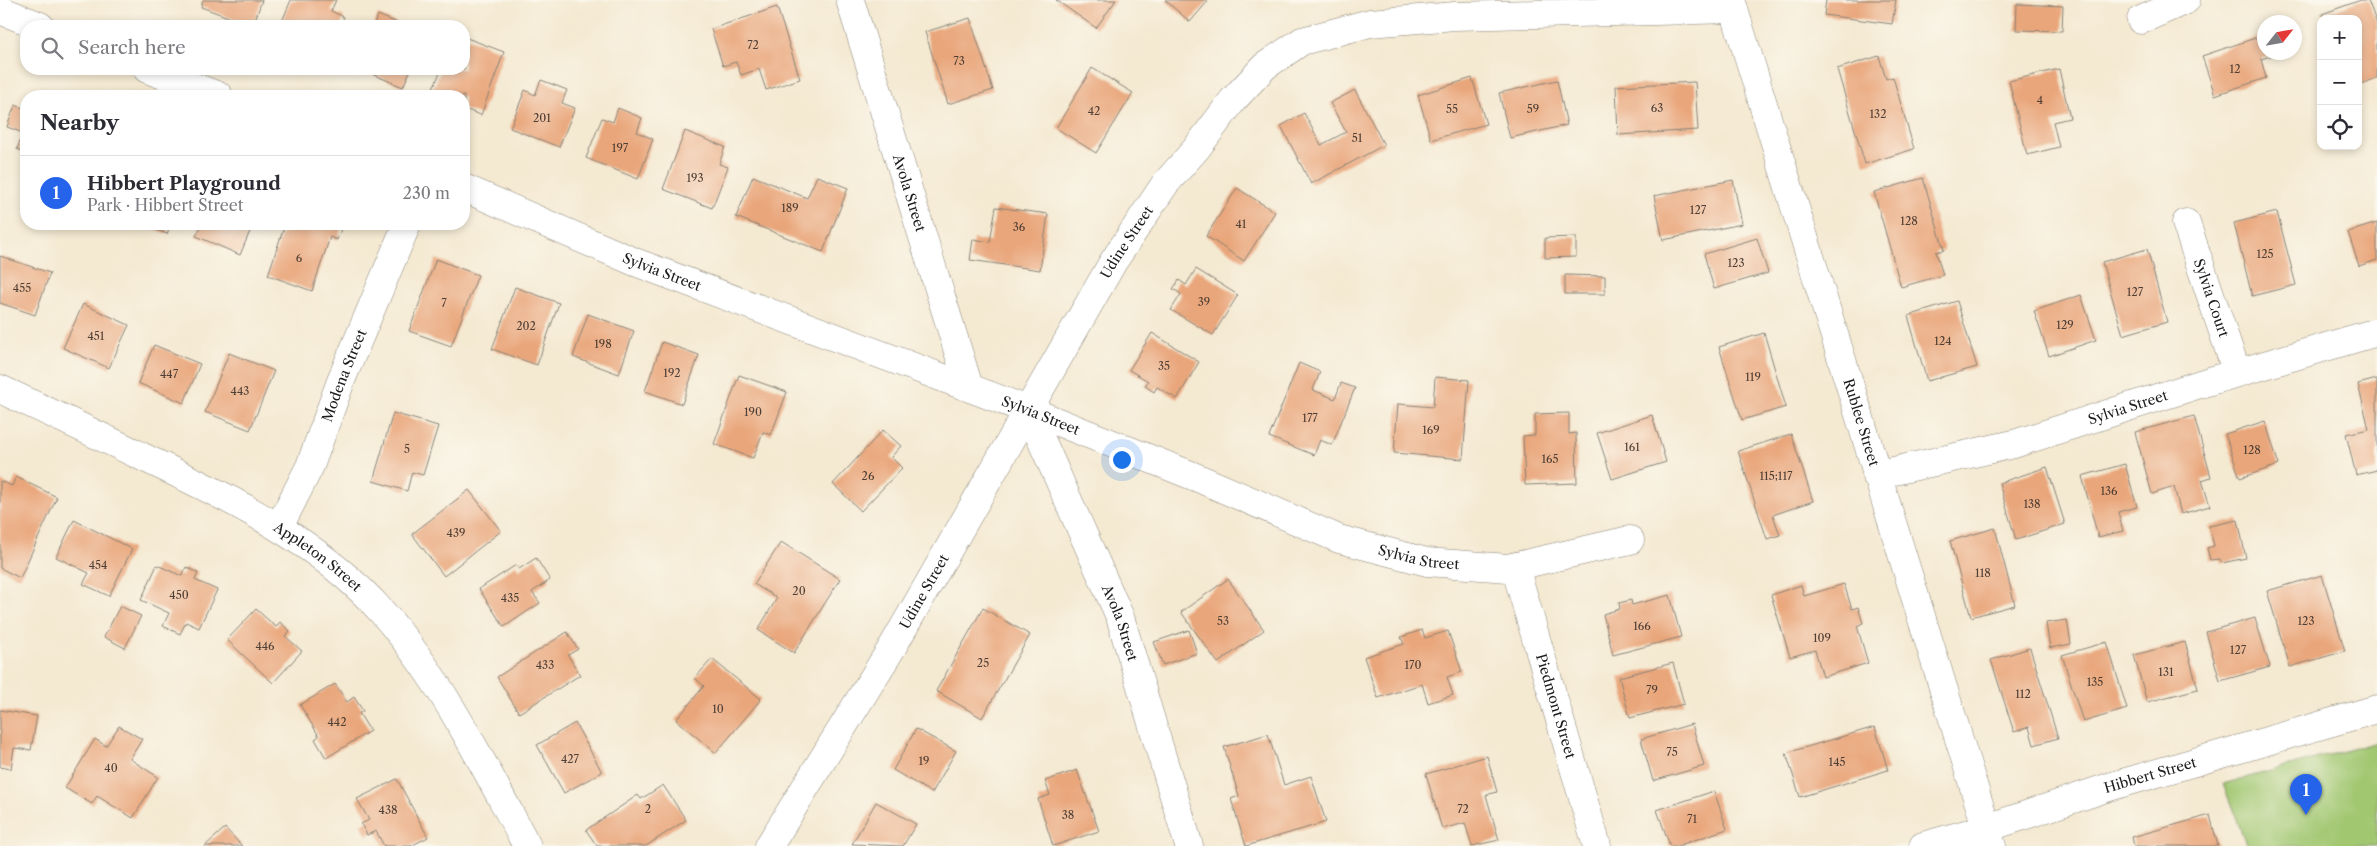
<!DOCTYPE html>
<html lang="en">
<head>
<meta charset="utf-8">
<style>
  :root { --surface:#fff; --page:#f2f2f3; --text:#2b2b33; --muted:#7c7c81; --line:#e1e1e2; --accent:#2563eb }
  body { margin:0; font-family:"Libre Caslon Text",serif; background:var(--page); color:var(--text) }
  .controls { position:absolute; right:15px; top:15px; display:grid; overflow:hidden; border-radius:10px; box-shadow:0 2px 8px #0003 }
  .controls button { width:45px; height:45px; display:grid; place-items:center; padding:0; border:0; border-bottom:1px solid var(--line); background:var(--surface); color:var(--text); font:25px sans-serif }
  .compass { position:absolute; left:2257px; top:15px; width:45px; height:45px; border-radius:50%; background:var(--surface); box-shadow:0 2px 8px #0003; rotate:59deg }
  .you { position:absolute; left:1121px; top:459px; width:18px; height:18px; margin:-12px; border:4px solid #fff; border-radius:50%; background:#1a73e8; box-shadow:0 0 0 8px #1a73e833 }
  .badge { display:grid; place-items:center; width:32px; height:32px; border-radius:50%; background:var(--accent); color:#fff; font-size:16px; font-weight:700 }
  .pin { position:absolute; translate:-50% -41px; filter:drop-shadow(0 1px 2px #0008) }
  .pin::after { content:''; position:absolute; top:26px; width:18px; height:15px; background:inherit; clip-path:polygon(0 0,100% 0,50% 100%) }
  .list { margin:0; padding:0; list-style:none }
  h2 { display:flex; justify-content:space-between; align-items:center; height:65px; margin:0; padding:0 20px; font-size:21px }
  h2 small { font-size:16px; font-weight:400; color:var(--muted) }
  .list li { display:grid; grid-template-columns:32px 1fr auto; gap:15px; align-items:center; box-sizing:border-box; height:75px; padding:0 20px; border-top:1px solid var(--line) }
  .list b { display:block; font-size:19px; white-space:nowrap }
  .list p { margin:0; font-size:16px; white-space:nowrap; color:var(--muted) }
  .list em { font-size:16px; font-style:normal; color:var(--muted) }
  .icon { flex:none; width:28px; height:28px; fill:none; stroke:currentColor; stroke-width:2; stroke-linecap:round; stroke-linejoin:round }
  .map { position:relative; flex:none; width:2377px; height:846px; overflow:hidden }
  .search { position:absolute; background:var(--surface); box-shadow:0 2px 8px #0003; left:20px; top:20px; width:450px; height:55px; display:flex; align-items:center; gap:12px; box-sizing:border-box; padding:0 18px; border-radius:20px; color:var(--muted); font-size:19px }
  .panel { position:absolute; background:var(--surface); box-shadow:0 2px 8px #0003; left:20px; top:90px; width:450px; height:140px; border-radius:20px }
  .map>svg:first-child { display:block }
</style>
</head>
<body>
<div class="map">
<svg width="2377" height="846" viewBox="0 0 2377 846">
  <rect width="100%" height="100%" fill="#fbf7ec"/>
  <filter id="ink" filterUnits="userSpaceOnUse"><feTurbulence type="fractalNoise" baseFrequency=".02" numOctaves="2"/><feDisplacementMap in="SourceGraphic" scale="10" xChannelSelector="R" yChannelSelector="G"/><feConvolveMatrix kernelMatrix="1 2 1 2 8 2 1 2 1" color-interpolation-filters="sRGB"/></filter>
  <filter id="wash" filterUnits="userSpaceOnUse"><feTurbulence type="fractalNoise" baseFrequency=".0096" numOctaves="4" result="noise"/><feDisplacementMap in="SourceGraphic" scale="20" xChannelSelector="R" yChannelSelector="G"/><feGaussianBlur stdDeviation="1.12" result="paint"/><feColorMatrix in="noise" values="0 0 0 0 0 0 0 0 0 0 0 0 0 0 0 0 0 1.4 0 .05"/><feComposite in="paint" operator="in"/></filter>
  <g filter="url(#wash)">
    <rect width="100%" height="100%" fill="#f4e9d1"/>
    <polygon fill="#a1c771" stroke="#5e7246" points="2377,742 2377,846 2247,846 2223,784"/>
    <g id="blocks">
      <g fill="#e9a67a">
        <polygon points="203,0 262,0 253,26 201,7"/>
        <polygon points="291,0 336,0 331,11 344,17 340,26 280,26"/>
        <polygon points="1056,0 1116,0 1096,28"/>
        <polygon points="1165,0 1207,0 1208,1 1190,22"/>
        <polygon points="1826,0 1896,0 1892,24 1824,15"/>
        <polygon points="2361,0 2368,0 2377,24 2377,78 2358,85 2358,19 2324,19 2322,14"/>
        <polygon points="2017,4 2063,6 2062,31 2016,30"/>
        <polygon points="777,7 800,79 766,90 759,69 741,75 736,62 723,66 711,29"/>
        <polygon points="378,15 405,26 373,26"/>
        <polygon points="970,18 993,90 948,104 925,32"/>
        <polygon points="2264,35 2264,52 2276,52 2277,54 2261,59 2266,78 2215,95 2202,56"/>
        <polygon points="464,37 504,52 481,115 464,109 464,96 429,96 442,69 464,69"/>
        <polygon points="1879,56 1886,79 1893,77 1914,149 1865,164 1837,69"/>
        <polygon points="1092,68 1133,93 1096,153 1056,128"/>
        <polygon points="360,69 411,69 403,87"/>
        <polygon points="2059,69 2070,118 2053,122 2059,147 2027,155 2009,81"/>
        <polygon points="1472,78 1486,124 1431,140 1418,95"/>
        <polygon points="541,80 567,90 562,103 575,108 559,147 510,128 525,90 535,95"/>
        <polygon points="1557,80 1567,125 1510,138 1499,93"/>
        <polygon points="1695,82 1698,130 1618,135 1616,86"/>
        <polygon points="1355,90 1384,145 1311,184 1281,126 1304,113 1321,145 1346,132 1330,103"/>
        <polygon points="15,105 26,109 26,153 17,149 23,133 7,127"/>
        <polygon points="618,108 642,118 637,132 653,139 638,179 586,158 602,118 613,122"/>
        <polygon points="685,131 725,147 719,164 728,167 712,208 663,189"/>
        <polygon points="753,176 807,198 817,176 848,188 823,252 736,217"/>
        <polygon points="1923,178 1944,250 1936,252 1943,275 1901,287 1874,192"/>
        <polygon points="1733,180 1742,224 1663,240 1654,196"/>
        <polygon points="1237,188 1275,212 1244,261 1206,236"/>
        <polygon points="996,207 1048,214 1040,270 970,260 973,239 990,242"/>
        <polygon points="2277,212 2296,285 2252,296 2234,223"/>
        <polygon points="2377,223 2377,260 2359,266 2348,232"/>
        <polygon points="141,224 171,224 167,234"/>
        <polygon points="202,224 253,224 240,255 196,236"/>
        <polygon points="285,224 302,227 304,224 343,224 337,240 330,237 312,291 268,275"/>
        <polygon points="1576,237 1576,257 1545,258 1545,238"/>
        <polygon points="1757,238 1768,273 1714,289 1704,254"/>
        <polygon points="2147,249 2167,322 2123,335 2102,262"/>
        <polygon points="0,256 50,273 35,315 0,303"/>
        <polygon points="436,259 478,275 451,346 409,331"/>
        <polygon points="1196,269 1238,295 1213,335 1171,310 1181,294 1173,289 1179,280 1186,285"/>
        <polygon points="1565,275 1605,276 1605,294 1565,294"/>
        <polygon points="515,287 559,303 537,365 492,349"/>
        <polygon points="2081,295 2096,340 2049,356 2034,311"/>
        <polygon points="1957,301 1977,367 1927,381 1908,316"/>
        <polygon points="83,304 129,325 109,368 63,348"/>
        <polygon points="588,314 634,331 619,374 573,357"/>
        <polygon points="1152,333 1199,362 1177,399 1157,387 1154,392 1145,386 1148,381 1129,370"/>
        <polygon points="1764,333 1786,407 1742,420 1719,347"/>
        <polygon points="662,342 699,355 682,404 645,391"/>
        <polygon points="154,345 200,364 184,403 138,383"/>
        <polygon points="229,353 274,371 250,430 205,412"/>
        <polygon points="1299,363 1320,372 1313,390 1335,399 1341,383 1355,388 1332,445 1320,440 1314,455 1269,437"/>
        <polygon points="739,375 787,392 771,435 763,432 753,458 714,444"/>
        <polygon points="1435,377 1469,380 1463,459 1394,453 1398,404 1433,407"/>
        <polygon points="2377,379 2377,470 2356,475 2346,434 2369,429 2358,384"/>
        <polygon points="393,413 438,426 423,475 412,472 407,491 373,481"/>
        <polygon points="1569,413 1569,434 1576,433 1577,483 1525,485 1523,436 1535,435 1535,414"/>
        <polygon points="1652,415 1666,462 1612,479 1597,433"/>
        <polygon points="2194,416 2211,477 2202,480 2210,506 2181,514 2174,487 2152,494 2135,432"/>
        <polygon points="2265,421 2279,465 2240,478 2225,434"/>
        <polygon points="883,430 901,446 891,457 902,468 861,511 833,484"/>
        <polygon points="1791,434 1813,501 1773,515 1780,535 1767,539 1738,451"/>
        <polygon points="2125,464 2137,507 2118,512 2123,531 2098,537 2082,476"/>
        <polygon points="2047,467 2065,524 2016,540 1999,483"/>
        <polygon points="16,477 57,497 20,578 0,568 0,481 12,486"/>
        <polygon points="469,490 501,531 444,576 412,534"/>
        <polygon points="74,520 132,549 109,596 83,584 89,573 56,557"/>
        <polygon points="2238,520 2246,558 2222,563 2220,559 2210,560 2207,548 2214,546 2209,526"/>
        <polygon points="1995,528 2015,605 1971,617 1950,541"/>
        <polygon points="781,542 840,579 794,653 758,630 777,598 754,584"/>
        <polygon points="536,558 550,580 532,592 540,603 504,627 479,589 516,565 519,569"/>
        <polygon points="157,565 182,576 186,567 198,573 195,580 217,590 199,628 186,622 180,634 163,626 169,613 141,600"/>
        <polygon points="2322,575 2345,651 2290,667 2267,591"/>
        <polygon points="1228,579 1264,630 1218,663 1181,612"/>
        <polygon points="1844,584 1852,609 1858,607 1863,623 1857,626 1868,663 1823,677 1815,650 1790,657 1771,595 1801,585 1804,596"/>
        <polygon points="1670,595 1681,637 1613,655 1603,614 1620,609 1619,603 1631,600 1632,605"/>
        <polygon points="120,606 141,616 125,648 104,637"/>
        <polygon points="983,608 1030,635 982,718 936,691"/>
        <polygon points="256,609 276,627 280,622 290,631 285,636 302,651 273,683 227,640"/>
        <polygon points="2255,618 2270,667 2220,681 2206,632"/>
        <polygon points="2067,620 2071,644 2050,648 2046,623"/>
        <polygon points="1189,630 1197,653 1163,665 1154,642"/>
        <polygon points="1422,630 1425,638 1448,631 1462,672 1447,677 1453,695 1428,703 1422,684 1378,698 1364,657 1404,644 1401,637"/>
        <polygon points="567,632 578,649 568,655 580,675 519,713 497,677"/>
        <polygon points="2107,642 2127,709 2083,722 2062,655"/>
        <polygon points="2185,642 2198,689 2147,702 2134,655"/>
        <polygon points="2030,648 2058,738 2034,745 2029,727 2014,732 1991,660"/>
        <polygon points="712,659 761,699 716,753 676,720 704,686 695,678"/>
        <polygon points="1673,663 1684,704 1630,718 1619,677"/>
        <polygon points="335,684 347,702 354,697 363,711 359,713 370,731 326,758 315,739 319,736 300,705"/>
        <polygon points="0,710 37,716 31,750 14,748 11,769 0,767"/>
        <polygon points="575,723 602,772 564,793 537,745"/>
        <polygon points="1692,724 1704,766 1653,781 1641,739"/>
        <polygon points="119,726 142,739 130,759 158,777 133,818 97,796 92,804 65,788 95,739 106,746"/>
        <polygon points="1875,727 1888,770 1800,797 1786,753"/>
        <polygon points="916,729 956,751 932,793 893,770"/>
        <polygon points="1268,734 1284,785 1311,776 1326,822 1246,846 1231,799 1239,796 1224,747"/>
        <polygon points="1487,756 1497,792 1486,795 1499,840 1472,846 1465,823 1442,829 1426,774"/>
        <polygon points="1077,770 1099,831 1053,846 1038,799 1050,795 1045,781"/>
        <polygon points="397,779 428,837 411,846 384,846 376,831 367,835 361,824 369,820 357,799"/>
        <polygon points="663,785 686,820 646,846 597,846 586,830 638,795 641,799"/>
        <polygon points="1714,791 1727,829 1677,846 1670,846 1657,810"/>
        <polygon points="876,802 916,824 903,846 852,844"/>
        <polygon points="2210,815 2218,846 2134,846 2132,837"/>
        <polygon points="225,828 242,846 205,846"/>
      </g>
    </g>
  </g>
  <g filter="url(#ink)">
    <use href="#blocks" fill-opacity="0" stroke="#888276" stroke-width="1"/>
    <g fill="none" stroke-linecap="round" stroke-linejoin="round">
      <g stroke="#888276" stroke-width="29">
        <g id="minor">
          <path id="s1" d="M850 0 969 387"/>
          <path id="s2" d="M1731 0 1992 846"/>
          <polyline points="0,10 40,26"/>
          <polyline points="2141,20 2186,0"/>
          <polyline points="147,69 219,96"/>
          <path id="s3" d="M464 188 635 262 1028 410 1198 478 1339 539 1427 562 1508 568 1630 540"/>
          <path id="s4" d="M2186 223 2237 373"/>
          <path id="s5" d="M1028 410 1120 617 1189 846"/>
          <path id="s6" d="M1876 475 2014 444 2200 384 2377 332"/>
          <path id="s7" d="M279 527 310 466 342 378 407 224"/>
          <path id="s8" d="M1515 567 1597 846"/>
          <path id="s9" d="M769 846 893 646 1113 262 1165 184 1196 149 1233 100 1265 66 1302 41 1370 23 1455 16 1734 9"/>
          <path id="s10" d="M1923 846 1987 828 2109 787 2377 709"/>
        </g>
      </g>
      <g stroke="#888276" stroke-width="29">
        <g id="tertiary">
          <path id="s11" d="M0 389C49 412 98 435 147 459 231 499 319 541 382 612 443 681 484 766 527 846"/>
        </g>
      </g>
      <use href="#minor" stroke="#fff" stroke-width="28"/>
      <use href="#tertiary" stroke="#fff" stroke-width="28"/>
    </g>
  </g>
  <g text-anchor="middle" stroke-width="4" stroke-linejoin="round" paint-order="stroke">
    <g font-size="11" fill="#4f3e34">
      <text x="753" y="49">72</text>
      <text x="959" y="65">73</text>
      <text x="2235" y="73">12</text>
      <text x="2040" y="104">4</text>
      <text x="1657" y="112">63</text>
      <text x="1452" y="113">55</text>
      <text x="1533" y="113">59</text>
      <text x="1094" y="115">42</text>
      <text x="1878" y="118">132</text>
      <text x="542" y="122">201</text>
      <text x="1357" y="142">51</text>
      <text x="620" y="152">197</text>
      <text x="695" y="182">193</text>
      <text x="790" y="212">189</text>
      <text x="1698" y="214">127</text>
      <text x="1909" y="225">128</text>
      <text x="1241" y="228">41</text>
      <text x="1019" y="231">36</text>
      <text x="2265" y="258">125</text>
      <text x="299" y="262">6</text>
      <text x="1736" y="267">123</text>
      <text x="22" y="292">455</text>
      <text x="2135" y="296">127</text>
      <text x="1204" y="306">39</text>
      <text x="444" y="307">7</text>
      <text x="2065" y="329">129</text>
      <text x="526" y="330">202</text>
      <text x="96" y="340">451</text>
      <text x="1943" y="345">124</text>
      <text x="603" y="348">198</text>
      <text x="1164" y="370">35</text>
      <text x="672" y="377">192</text>
      <text x="169" y="378">447</text>
      <text x="1753" y="381">119</text>
      <text x="240" y="395">443</text>
      <text x="753" y="416">190</text>
      <text x="1310" y="422">177</text>
      <text x="1431" y="434">169</text>
      <text x="1632" y="451">161</text>
      <text x="407" y="453">5</text>
      <text x="2252" y="454">128</text>
      <text x="1550" y="463">165</text>
      <text x="868" y="480">26</text>
      <text x="1776" y="480">115;117</text>
      <text x="2109" y="495">136</text>
      <text x="2032" y="508">138</text>
      <text x="456" y="537">439</text>
      <text x="98" y="569">454</text>
      <text x="1983" y="577">118</text>
      <text x="799" y="595">20</text>
      <text x="179" y="599">450</text>
      <text x="510" y="602">435</text>
      <text x="1223" y="625">53</text>
      <text x="2306" y="625">123</text>
      <text x="1642" y="630">166</text>
      <text x="1822" y="642">109</text>
      <text x="265" y="650">446</text>
      <text x="2238" y="654">127</text>
      <text x="983" y="667">25</text>
      <text x="545" y="669">433</text>
      <text x="1413" y="669">170</text>
      <text x="2166" y="676">131</text>
      <text x="2095" y="686">135</text>
      <text x="1652" y="694">79</text>
      <text x="2023" y="698">112</text>
      <text x="718" y="713">10</text>
      <text x="337" y="726">442</text>
      <text x="1672" y="756">75</text>
      <text x="570" y="763">427</text>
      <text x="924" y="765">19</text>
      <text x="1837" y="766">145</text>
      <text x="111" y="772">40</text>
      <text x="648" y="813">2</text>
      <text x="1463" y="813">72</text>
      <text x="388" y="814">438</text>
      <text x="1068" y="819">38</text>
      <text x="1692" y="823">71</text>
    </g>
    <g font-size="14" fill="#1c1c1c" stroke="#fbf7ec">
      <text dy="5" stroke="none"><textPath href="#s1" startOffset="202">Avola Street</textPath></text>
      <text dy="5" stroke="none"><textPath href="#s9" startOffset="702">Udine Street</textPath></text>
      <text dy="5" stroke="none"><textPath href="#s3" startOffset="215">Sylvia Street</textPath></text>
      <text dy="5" stroke="none"><textPath href="#s4" startOffset="79">Sylvia Court</textPath></text>
      <text dy="5" stroke="none"><textPath href="#s7" startOffset="165">Modena Street</textPath></text>
      <text dy="5" stroke="none"><textPath href="#s6" startOffset="261">Sylvia Street</textPath></text>
      <text dy="5" stroke="none"><textPath href="#s3" startOffset="620">Sylvia Street</textPath></text>
      <text dy="5" stroke="none"><textPath href="#s2" startOffset="442">Rublee Street</textPath></text>
      <text dy="5" stroke="none"><textPath href="#s3" startOffset="1025">Sylvia Street</textPath></text>
      <text dy="5" stroke="none"><textPath href="#s11" startOffset="360">Appleton Street</textPath></text>
      <text dy="5" stroke="none"><textPath href="#s9" startOffset="298">Udine Street</textPath></text>
      <text dy="5" stroke="none"><textPath href="#s5" startOffset="232">Avola Street</textPath></text>
      <text dy="5" stroke="none"><textPath href="#s8" startOffset="145">Piedmont Street</textPath></text>
      <text dy="5" stroke="none"><textPath href="#s10" startOffset="238">Hibbert Street</textPath></text>
    </g>
  </g>
</svg>
<div class="controls">
<button>+</button>
<button>−</button>
<button><svg class="icon" aria-label="locate" viewBox="0 0 24 24"><circle cx="12" cy="12" r="6"/><path d="M12 2v4M12 18v4M2 12h4M18 12h4"/></svg></button>
</div>
<svg class="compass" viewBox="-18 -18 36 36"><path d="M0-13l5 13h-10z" fill="#e53935"/><path d="M0 13l5-13h-10z" fill="#7c7c81"/></svg>
<div class="you"></div>
<div class="pin badge" style="left:2306px;top:815px">1</div>
<div class="search"><svg class="icon" aria-label="search" viewBox="0 0 24 24"><circle cx="10" cy="10" r="6"/><path d="M15 15l6 6"/></svg>Search here</div>
<section class="panel">
<h2>Nearby<small></small></h2>
<ul class="list">
<li><span class="badge">1</span><div><b>Hibbert Playground</b><p>Park · Hibbert Street</p></div><em>230 m</em></li>
</ul>
</section>
</div>
</body>
</html>
